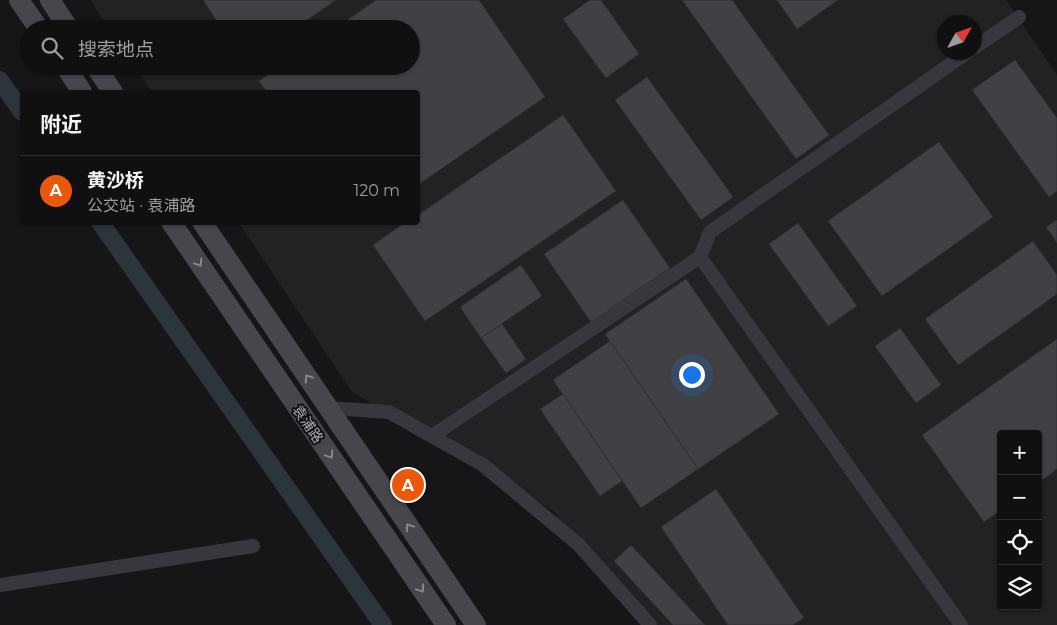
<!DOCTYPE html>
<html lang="zh">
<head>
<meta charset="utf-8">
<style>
  :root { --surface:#101012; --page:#1e1e20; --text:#f1f3f6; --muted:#9c9d9f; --line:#303032; --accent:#ea580c }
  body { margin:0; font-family:Montserrat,"Noto Sans SC",sans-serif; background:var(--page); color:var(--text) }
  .controls { position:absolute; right:15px; bottom:15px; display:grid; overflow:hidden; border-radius:5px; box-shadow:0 1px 4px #0004 }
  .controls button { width:45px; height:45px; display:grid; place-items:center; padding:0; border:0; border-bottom:1px solid var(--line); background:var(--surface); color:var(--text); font:25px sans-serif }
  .compass { position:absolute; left:937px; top:15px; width:45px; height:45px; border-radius:50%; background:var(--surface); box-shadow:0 1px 4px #0004; rotate:50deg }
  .you { position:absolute; left:691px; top:374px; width:18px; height:18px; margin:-12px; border:4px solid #fff; border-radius:50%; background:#1a73e8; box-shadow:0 0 0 8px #1a73e833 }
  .badge { display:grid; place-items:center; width:32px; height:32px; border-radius:50%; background:var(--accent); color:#fff; font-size:16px; font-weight:700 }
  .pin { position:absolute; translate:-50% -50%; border:2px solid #fff; box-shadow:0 1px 5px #0006 }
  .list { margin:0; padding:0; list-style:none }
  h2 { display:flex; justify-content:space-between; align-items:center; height:65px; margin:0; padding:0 20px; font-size:21px }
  h2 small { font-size:16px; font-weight:400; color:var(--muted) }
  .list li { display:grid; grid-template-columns:32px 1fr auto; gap:15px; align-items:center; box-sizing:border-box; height:70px; padding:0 20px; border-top:1px solid var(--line) }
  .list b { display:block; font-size:19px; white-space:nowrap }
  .list p { margin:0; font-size:16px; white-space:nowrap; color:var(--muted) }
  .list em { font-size:16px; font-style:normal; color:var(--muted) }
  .icon { flex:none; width:28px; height:28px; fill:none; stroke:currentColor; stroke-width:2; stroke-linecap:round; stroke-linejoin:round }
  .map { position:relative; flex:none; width:1057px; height:625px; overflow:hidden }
  .search { position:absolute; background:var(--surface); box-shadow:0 1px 4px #0004; left:20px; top:20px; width:400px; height:55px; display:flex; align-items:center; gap:12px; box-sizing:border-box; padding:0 18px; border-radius:28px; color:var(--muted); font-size:19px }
  .panel { position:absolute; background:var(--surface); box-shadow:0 1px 4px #0004; left:20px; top:90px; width:400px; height:135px; border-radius:5px }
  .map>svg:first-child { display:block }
</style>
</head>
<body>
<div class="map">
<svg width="1057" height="625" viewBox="0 0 1057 625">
  <rect width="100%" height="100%" fill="#161618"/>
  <path fill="#222225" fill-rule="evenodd" d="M90 0H1006L1057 75V625H648L553 511 352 392 239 223 418 222V92H152L134 66H411V29H109ZM944 22H974V52H944ZM1001 434H1038V606H1001Z"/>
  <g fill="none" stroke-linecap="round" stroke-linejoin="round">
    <g stroke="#2c353c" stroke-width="18">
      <polyline points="0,80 22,112"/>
      <polyline points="100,222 383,625"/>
    </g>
  </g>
  <g fill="#404145" stroke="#303034">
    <polygon points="203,0 336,0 294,29 222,29"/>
    <polygon points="376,0 479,0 545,97 418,185 418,92 267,92 259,81 280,66 411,66 411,29 334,29"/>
    <polygon points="590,0 601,0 639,54 606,78 563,19"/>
    <polygon points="682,0 732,0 829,135 796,159"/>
    <polygon points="777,0 838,0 797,29"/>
    <polygon points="1015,60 1057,118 1057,191 1049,197 972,90"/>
    <polygon points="647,77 733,197 701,220 615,100"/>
    <polygon points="563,115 616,191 425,321 373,245 406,222 418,222 418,215"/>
    <polygon points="939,142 993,217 882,296 828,221"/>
    <polygon points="623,200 670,268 591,322 544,254"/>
    <polygon points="1057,220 1057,243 1046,227"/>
    <polygon points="798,223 857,306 828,326 769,244"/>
    <polygon points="1033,241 1057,275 1057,294 958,365 925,319"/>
    <polygon points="521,265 542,296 481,338 460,307"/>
    <polygon points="686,279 779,414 698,469 605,334"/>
    <polygon points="502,324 526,359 506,373 481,338"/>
    <polygon points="900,328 941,385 916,403 875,346"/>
    <polygon points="1057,339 1057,469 1038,483 1038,434 1001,434 1001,510 984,522 922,435"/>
    <polygon points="610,341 698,469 641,508 553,380"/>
    <polygon points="563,394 622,481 600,496 540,409"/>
    <polygon points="716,489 804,618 793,625 728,625 661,527"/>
    <polygon points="631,545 705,625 673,625 614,561"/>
  </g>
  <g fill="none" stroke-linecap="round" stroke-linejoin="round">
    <g stroke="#37383d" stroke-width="14">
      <polyline points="974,48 1019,17"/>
      <polyline points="700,257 961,625"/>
      <polyline points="329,408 389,412 483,465 578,544 650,625"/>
      <polyline points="432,436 700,257 710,232 968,52"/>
      <polyline points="0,585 253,546"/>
    </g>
    <g stroke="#45474d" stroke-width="20">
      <polyline points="19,0 39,29"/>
      <polyline points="50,0 69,29"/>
      <polyline points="65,66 82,92"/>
      <polyline points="95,66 113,92"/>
      <polyline points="171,222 446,625"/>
      <polyline points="202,222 476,625"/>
    </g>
  </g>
  <defs><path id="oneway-chevron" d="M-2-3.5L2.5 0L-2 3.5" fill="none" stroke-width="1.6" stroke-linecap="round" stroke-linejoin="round" transform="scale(1.25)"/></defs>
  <g stroke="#858993">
    <use href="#oneway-chevron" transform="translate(199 263) rotate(56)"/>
    <use href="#oneway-chevron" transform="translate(308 378) rotate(-124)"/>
    <use href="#oneway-chevron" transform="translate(330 455) rotate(56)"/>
    <use href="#oneway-chevron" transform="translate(409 527) rotate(-124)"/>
    <use href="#oneway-chevron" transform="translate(421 589) rotate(56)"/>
  </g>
  <g text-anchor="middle" stroke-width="4" stroke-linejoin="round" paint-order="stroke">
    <g font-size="14" fill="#a8adb8" stroke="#111113">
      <text transform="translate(308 424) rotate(56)" y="5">袁浦路</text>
    </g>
  </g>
</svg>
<div class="controls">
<button>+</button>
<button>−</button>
<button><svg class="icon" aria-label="locate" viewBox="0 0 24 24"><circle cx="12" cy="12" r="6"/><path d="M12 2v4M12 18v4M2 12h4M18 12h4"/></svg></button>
<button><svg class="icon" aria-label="layers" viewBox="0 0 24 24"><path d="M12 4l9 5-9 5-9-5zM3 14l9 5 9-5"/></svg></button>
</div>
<svg class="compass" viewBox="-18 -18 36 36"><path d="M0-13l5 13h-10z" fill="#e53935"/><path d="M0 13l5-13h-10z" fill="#9c9d9f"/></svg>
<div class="you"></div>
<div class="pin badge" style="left:408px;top:485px">A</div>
<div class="search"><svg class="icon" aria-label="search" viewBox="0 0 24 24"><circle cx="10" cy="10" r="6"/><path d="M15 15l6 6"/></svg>搜索地点</div>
<section class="panel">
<h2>附近<small></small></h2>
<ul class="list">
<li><span class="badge">A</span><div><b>黄沙桥</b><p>公交站 · 袁浦路</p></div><em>120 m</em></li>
</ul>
</section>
</div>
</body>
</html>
